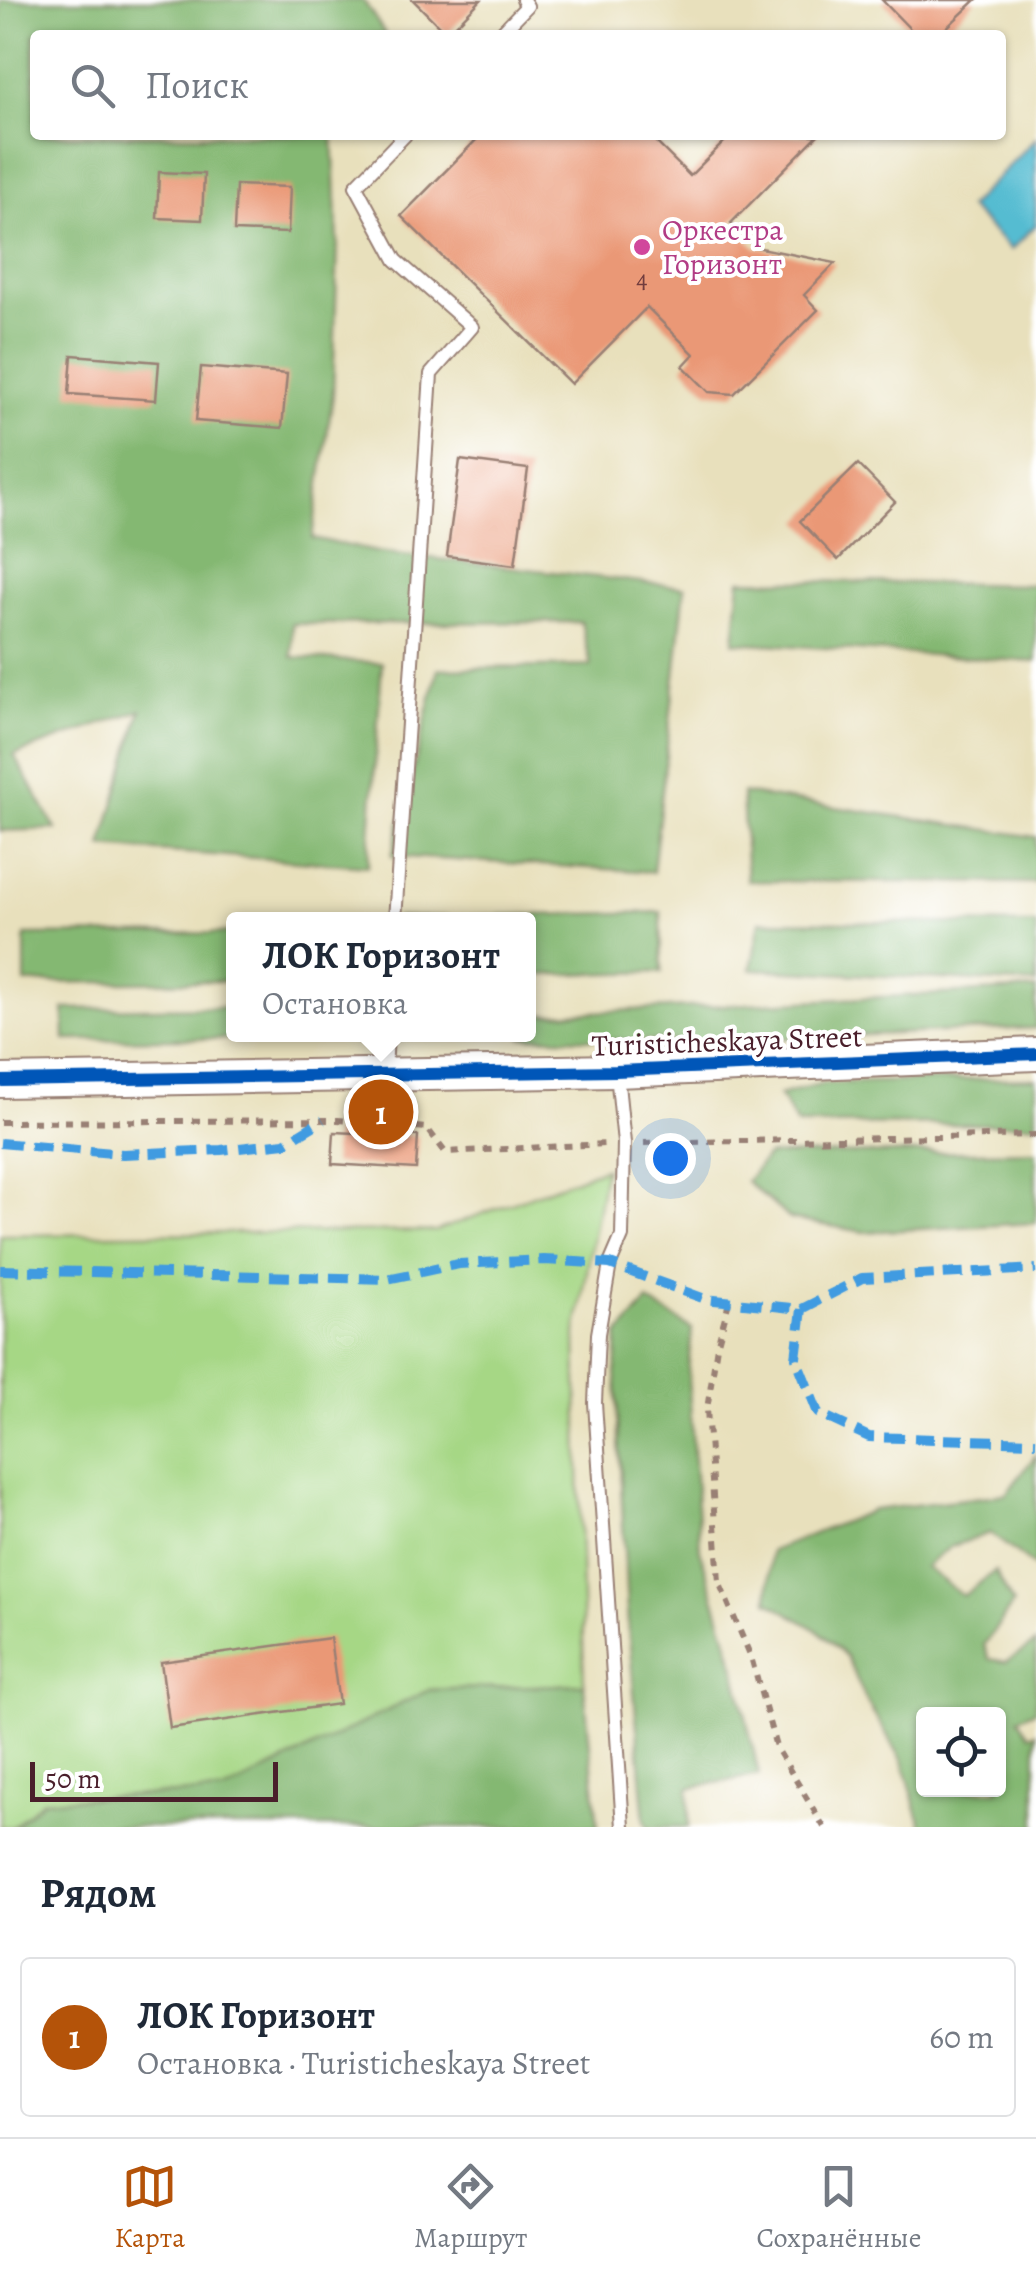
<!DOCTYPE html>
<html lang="ru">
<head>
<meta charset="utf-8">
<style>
  :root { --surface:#fff; --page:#f2f2f3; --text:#1f2937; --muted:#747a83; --line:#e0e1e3; --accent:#b45309 }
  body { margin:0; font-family:Alegreya,serif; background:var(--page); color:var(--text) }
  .controls { position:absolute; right:30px; bottom:30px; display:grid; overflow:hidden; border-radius:10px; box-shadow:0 2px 8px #0004 }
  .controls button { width:90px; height:90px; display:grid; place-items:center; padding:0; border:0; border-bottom:2px solid var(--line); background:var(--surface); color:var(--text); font:50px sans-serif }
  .scale { position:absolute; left:30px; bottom:25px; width:248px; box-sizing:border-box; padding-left:10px; border:5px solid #4a1f2b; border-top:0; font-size:28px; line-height:35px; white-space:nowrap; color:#4a1f2b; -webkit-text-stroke:8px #fff; paint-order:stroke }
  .you { position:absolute; left:670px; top:1158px; width:35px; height:35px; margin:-25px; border:8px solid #fff; border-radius:50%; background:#1a73e8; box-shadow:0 0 0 15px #1a73e833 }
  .badge { display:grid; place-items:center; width:65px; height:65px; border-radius:50%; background:var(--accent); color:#fff; font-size:32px; font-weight:700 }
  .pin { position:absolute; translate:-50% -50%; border:5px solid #fff; box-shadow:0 2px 10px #0006 }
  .popup { position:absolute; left:226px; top:912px; width:310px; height:130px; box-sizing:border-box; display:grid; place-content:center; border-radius:10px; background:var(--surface); filter:drop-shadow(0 2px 8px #0005); font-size:32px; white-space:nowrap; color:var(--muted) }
  .popup b { font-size:38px; color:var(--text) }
  .popup::after { content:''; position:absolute; left:50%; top:100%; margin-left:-20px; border:20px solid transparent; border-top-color:var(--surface) }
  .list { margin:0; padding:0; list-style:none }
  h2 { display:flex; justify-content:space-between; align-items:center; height:130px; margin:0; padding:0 40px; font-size:42px }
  h2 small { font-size:32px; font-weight:400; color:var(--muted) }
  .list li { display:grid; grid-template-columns:65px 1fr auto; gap:30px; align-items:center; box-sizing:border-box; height:160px; margin:0 20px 20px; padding:0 20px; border:2px solid var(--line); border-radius:10px }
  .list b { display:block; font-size:38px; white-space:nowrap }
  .list p { margin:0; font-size:32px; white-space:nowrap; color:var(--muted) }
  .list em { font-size:32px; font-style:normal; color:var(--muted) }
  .icon { flex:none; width:55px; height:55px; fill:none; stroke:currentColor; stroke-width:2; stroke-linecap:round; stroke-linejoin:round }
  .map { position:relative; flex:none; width:1036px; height:1827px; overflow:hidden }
  .search { position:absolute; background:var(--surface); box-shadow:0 2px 8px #0004; left:30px; right:30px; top:30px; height:110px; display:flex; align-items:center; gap:25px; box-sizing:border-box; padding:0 35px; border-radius:10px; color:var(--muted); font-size:38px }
  .sheet { height:310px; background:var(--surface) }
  nav { display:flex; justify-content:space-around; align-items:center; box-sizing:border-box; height:140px; border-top:2px solid var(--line); background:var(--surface); font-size:28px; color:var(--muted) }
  nav a { display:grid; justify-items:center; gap:5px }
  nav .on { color:var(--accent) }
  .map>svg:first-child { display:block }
</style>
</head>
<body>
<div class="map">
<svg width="1036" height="1827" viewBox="0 0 1036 1827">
  <rect width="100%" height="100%" fill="#fff"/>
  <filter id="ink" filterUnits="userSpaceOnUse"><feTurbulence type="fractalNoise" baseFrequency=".01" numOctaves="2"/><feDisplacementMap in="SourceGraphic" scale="20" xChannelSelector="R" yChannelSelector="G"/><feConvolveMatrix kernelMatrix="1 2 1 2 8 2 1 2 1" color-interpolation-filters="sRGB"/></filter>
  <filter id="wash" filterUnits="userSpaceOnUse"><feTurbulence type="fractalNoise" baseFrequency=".0048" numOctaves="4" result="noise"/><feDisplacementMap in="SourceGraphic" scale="40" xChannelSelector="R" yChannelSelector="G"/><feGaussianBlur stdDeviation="2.25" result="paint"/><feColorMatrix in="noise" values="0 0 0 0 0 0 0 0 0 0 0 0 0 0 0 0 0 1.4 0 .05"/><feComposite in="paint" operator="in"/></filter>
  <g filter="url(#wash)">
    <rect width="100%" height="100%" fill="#e8e0bc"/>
    <polygon fill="#a6d785" stroke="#787b58" stroke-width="2.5" points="605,1168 576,1334 584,1684 429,1690 224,1792 43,1800 13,1827 0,1827 0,1235 436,1231"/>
    <g fill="#84b872" stroke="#676c4e" stroke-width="2.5" fill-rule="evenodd">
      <polygon points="0,0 363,0 386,35 35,35 35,135 333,135 338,241 333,395 312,538 377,552 685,587 653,872 392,856 438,669 591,666 581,622 292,624 292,657 382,663 368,866 102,847 141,710 14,755 56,829 0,831"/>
      <polygon points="740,580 1036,585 1036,662 734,642"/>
      <polygon points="742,793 1036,837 1036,883 747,881"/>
      <polygon points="661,912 662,972 529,975 528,920 394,918"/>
      <polygon points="760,921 1036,924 1036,984 751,969"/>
      <polygon points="233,933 233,981 25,983 25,935"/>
      <polygon points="1036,989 1036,1028 699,1042 522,1037 523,1035 528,1034 529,1026 535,1015"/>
      <polygon points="233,1007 234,1034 328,1034 328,1038 65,1040 64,1009"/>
      <polygon points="1036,1078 1036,1124 797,1125 779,1095 823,1083"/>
      <polygon points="1036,1151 1036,1223 864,1232 790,1219 746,1181 768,1155"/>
      <polygon points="648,1301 692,1329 688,1373 700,1550 733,1659 759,1775 689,1788 689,1827 648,1827 645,1821 627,1612 616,1373 618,1336"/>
      <path d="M1036 1455V1568L990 1533 950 1547 925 1567 963 1596 995 1571 1013 1604 984 1645 989 1659 1006 1662 1036 1643V1710L1018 1718 1030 1735 1036 1732V1827H922L903 1761 868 1704 846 1656 820 1632 768 1601 771 1551 873 1510 1006 1494ZM924 1714H998V1790H924Z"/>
      <polygon points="584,1684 598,1827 13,1827 43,1800 224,1792 429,1690"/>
    </g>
    <polygon fill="#54bcd1" stroke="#4f6e7e" stroke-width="2.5" points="1036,138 1036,225 1011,250 968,207"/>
    <g id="blocks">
      <g fill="#ea9876">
        <polygon points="413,0 481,0 447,34"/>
        <polygon points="882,0 976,0 939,35 916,35"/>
        <polygon points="481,135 649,135 690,176 731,135 818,135 731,223 756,247 835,263 804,295 818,310 734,394 709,392 683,366 694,354 647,307 571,384 401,216"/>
        <polygon points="159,172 204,174 202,220 157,218"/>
        <polygon points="236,185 290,187 288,233 234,231"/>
        <polygon points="72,355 159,362 156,400 69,394"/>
        <polygon points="201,367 287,374 282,428 196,421"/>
        <polygon points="460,460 528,469 515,565 447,556"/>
        <polygon points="858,464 895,502 838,560 800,521"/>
        <polygon points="334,1132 418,1136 416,1169 332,1164"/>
        <polygon points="330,1638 339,1704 170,1728 161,1662"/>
      </g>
    </g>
  </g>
  <g filter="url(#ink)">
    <use href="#blocks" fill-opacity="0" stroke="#998074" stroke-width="2.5"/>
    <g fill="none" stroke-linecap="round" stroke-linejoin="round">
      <g stroke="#998074" stroke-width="16">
        <g id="service">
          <polyline points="499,35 527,6 523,0"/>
          <polyline points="395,920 431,374 472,327 396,260 356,186 405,135"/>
          <polyline points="385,1072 387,1034"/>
          <polyline points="617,1074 624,1143 622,1236 610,1264 598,1334 595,1403 623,1827"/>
        </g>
      </g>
      <g stroke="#998074" stroke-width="36">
        <polyline id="tertiary" points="0,1081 616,1071 1036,1054"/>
      </g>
      <g stroke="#998074" stroke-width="6" stroke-dasharray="8 8" stroke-linecap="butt">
        <polyline points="0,1122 338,1120 427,1128 445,1152 606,1144"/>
        <polyline points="644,1143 1036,1135"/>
        <polyline points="729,1302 717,1346 707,1409 719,1582 751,1657 776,1747 824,1827"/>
      </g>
      <use href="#service" stroke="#fff" stroke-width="12"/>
      <use href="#tertiary" stroke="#fff" stroke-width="32"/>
      <g stroke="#409be1" stroke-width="10" stroke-dasharray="20 10" stroke-linecap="butt">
        <polyline points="0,1143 123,1154 221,1150 285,1143 323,1120"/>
        <polyline points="0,1270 387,1279 459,1264 544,1260 610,1264 705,1299 802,1309 862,1278 1036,1269"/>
        <polyline points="802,1309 796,1358 818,1413 869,1437 1036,1442"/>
      </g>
      <g stroke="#fff" stroke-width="19">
        <polyline id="cycleway" points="0,1081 616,1071 1036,1054"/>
      </g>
      <use href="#cycleway" stroke="#0057b8" stroke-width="12"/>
    </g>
  </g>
  <circle fill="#d1479c" stroke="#fff" stroke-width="4" cx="642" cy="247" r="10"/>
  <g text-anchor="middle" stroke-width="8" stroke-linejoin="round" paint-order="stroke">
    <g font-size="25" fill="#723d3e">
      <text x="642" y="288">4</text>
    </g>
    <g font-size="30" fill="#b23c85" stroke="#fff" text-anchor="start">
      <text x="662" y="240">Оркестра<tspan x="662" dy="34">Горизонт</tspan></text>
    </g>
    <g font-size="30" fill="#4a1f2b" stroke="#fff">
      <text transform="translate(727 1041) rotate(-2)" y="10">Turisticheskaya Street</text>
    </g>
  </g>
</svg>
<div class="controls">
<button><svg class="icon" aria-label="locate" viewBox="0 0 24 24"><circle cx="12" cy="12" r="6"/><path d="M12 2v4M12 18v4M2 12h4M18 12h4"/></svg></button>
</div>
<div class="scale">50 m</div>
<div class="you"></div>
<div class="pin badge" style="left:381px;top:1112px">1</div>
<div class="popup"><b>ЛОК Горизонт</b>Остановка</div>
<div class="search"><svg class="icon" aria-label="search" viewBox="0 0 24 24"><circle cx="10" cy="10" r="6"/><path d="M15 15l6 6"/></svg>Поиск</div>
</div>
<section class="sheet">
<h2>Рядом<small></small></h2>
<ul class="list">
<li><span class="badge">1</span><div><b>ЛОК Горизонт</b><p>Остановка · Turisticheskaya Street</p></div><em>60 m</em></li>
</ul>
</section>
<nav>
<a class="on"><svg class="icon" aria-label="map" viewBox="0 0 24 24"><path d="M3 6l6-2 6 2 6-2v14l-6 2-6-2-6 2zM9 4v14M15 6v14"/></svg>Карта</a>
<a><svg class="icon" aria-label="directions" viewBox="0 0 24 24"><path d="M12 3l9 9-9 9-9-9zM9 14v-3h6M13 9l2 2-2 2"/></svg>Маршрут</a>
<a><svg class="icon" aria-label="saved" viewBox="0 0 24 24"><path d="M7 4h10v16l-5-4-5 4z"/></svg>Сохранённые</a>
</nav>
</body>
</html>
